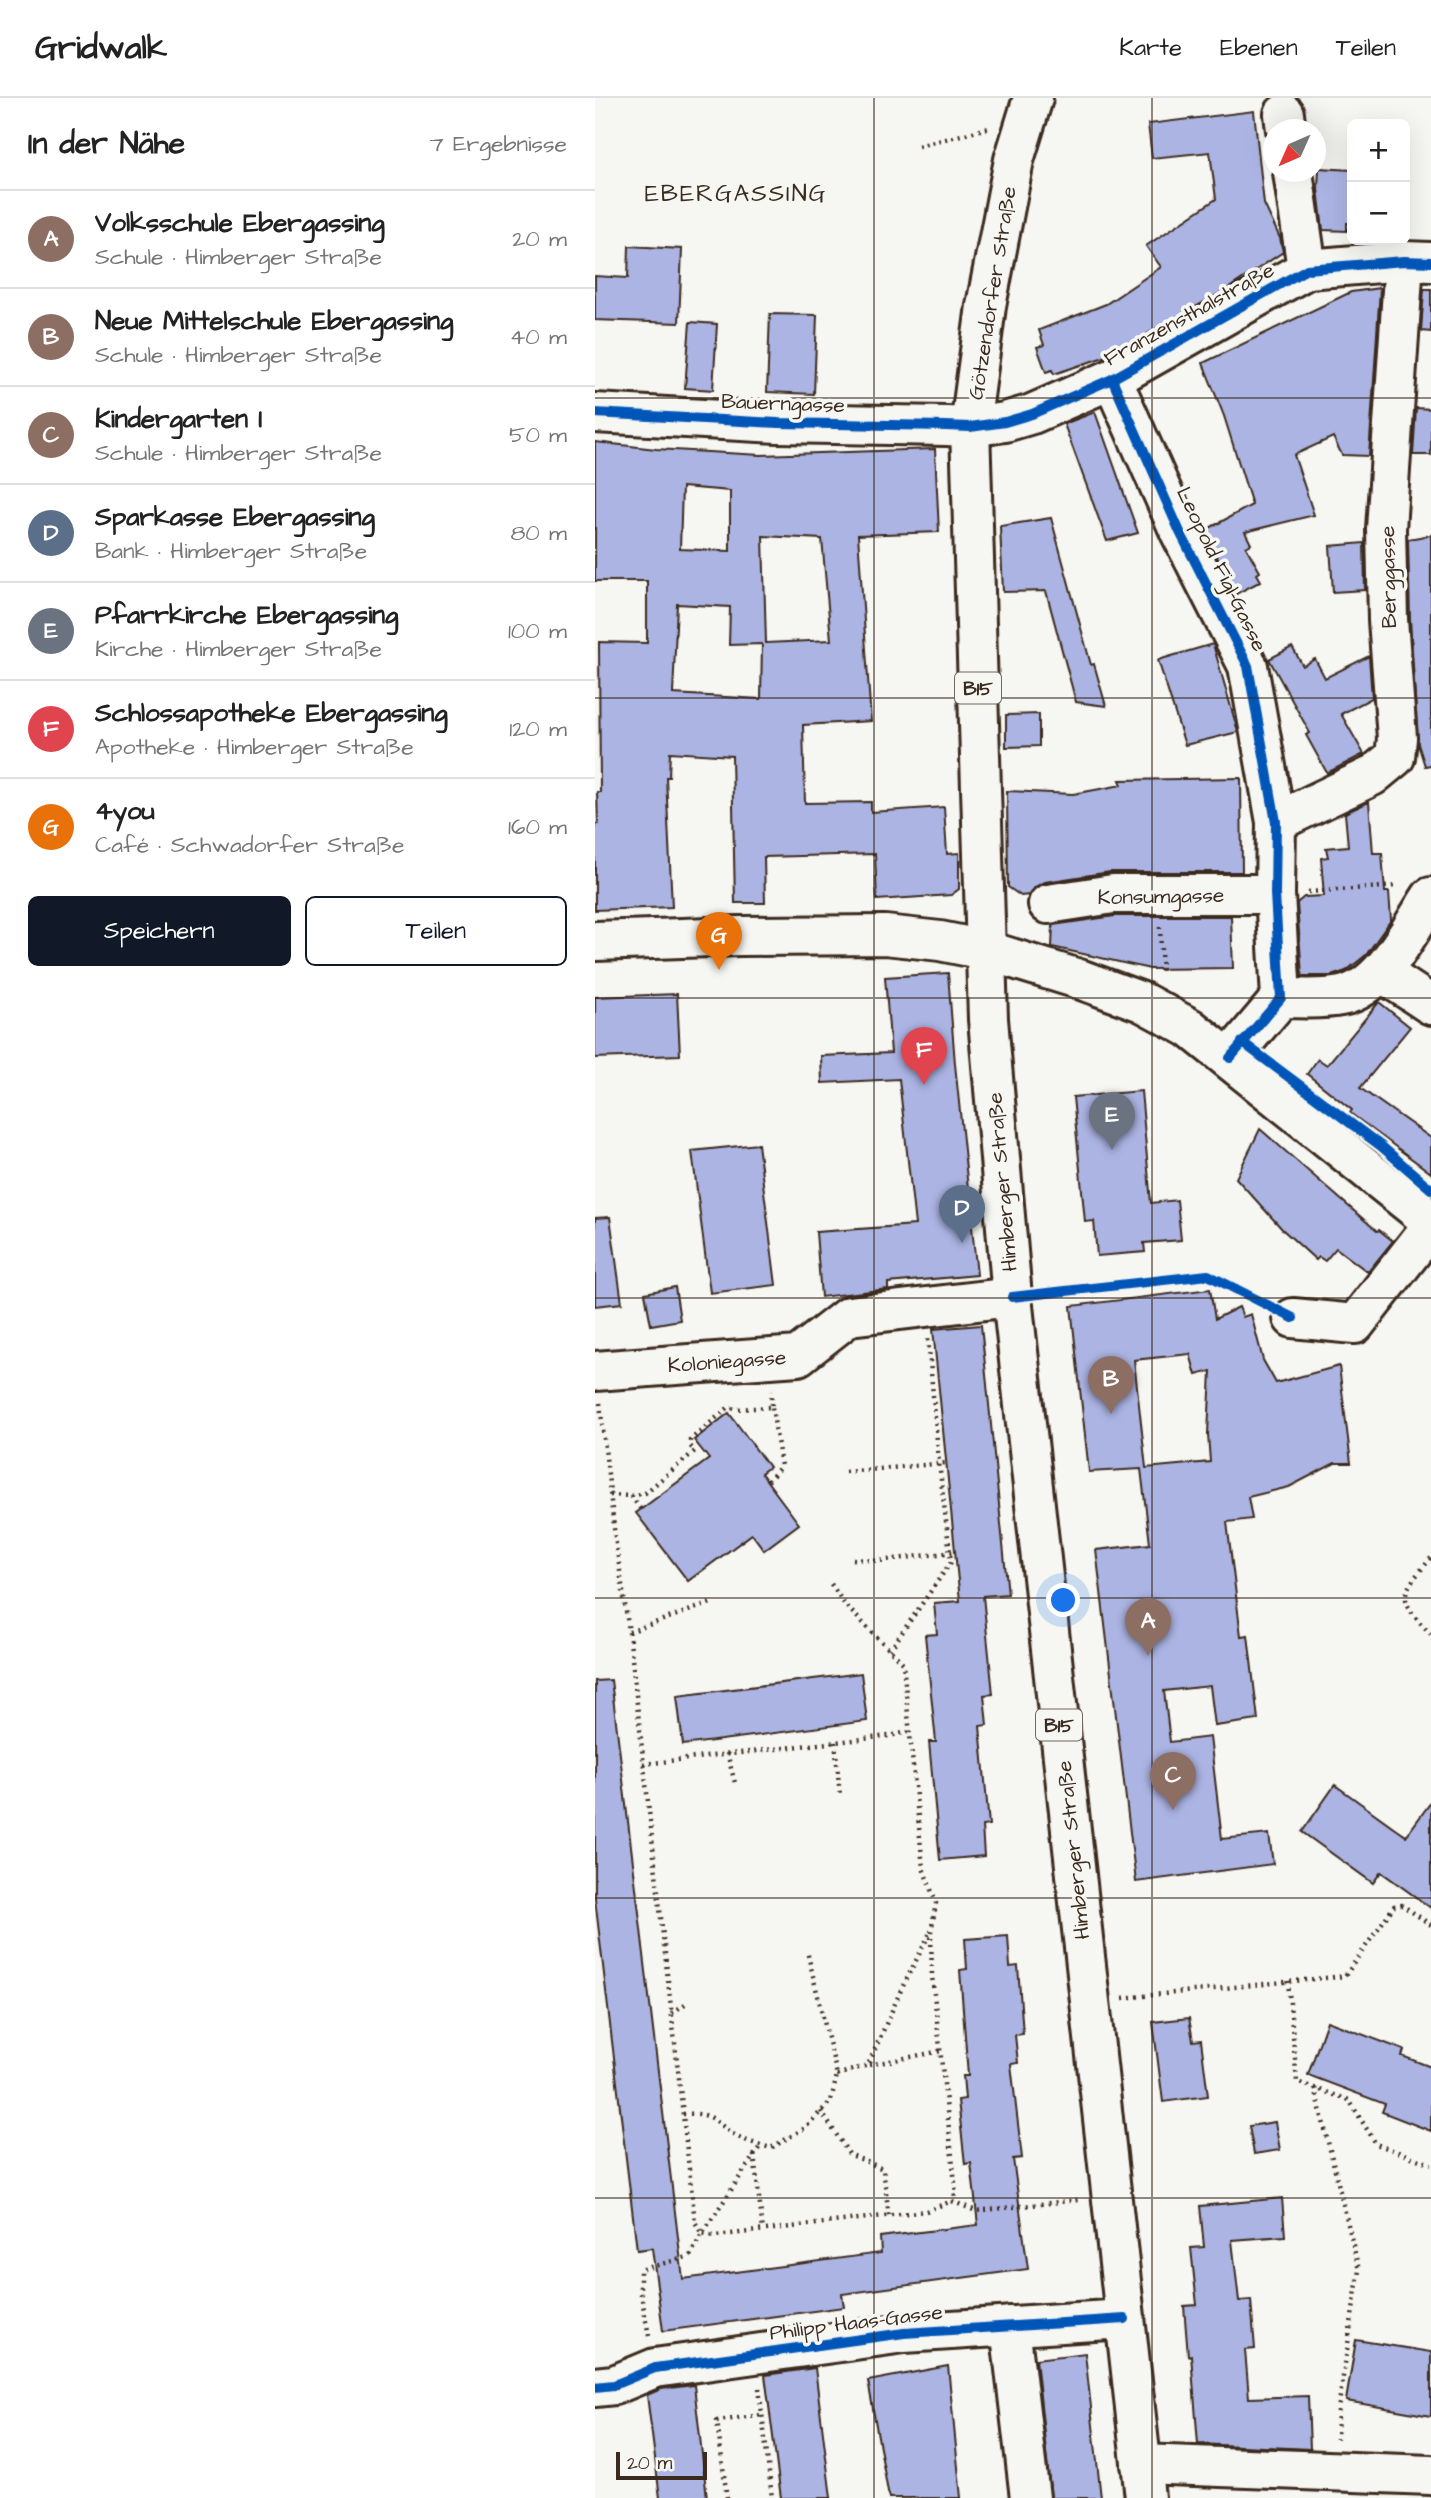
<!DOCTYPE html>
<html lang="de">
<head>
<meta charset="utf-8">
<style>
  :root { --surface:#fff; --page:#f6f6f6; --text:#222; --muted:#767676; --line:#e0e0e0; --accent:#111827 }
  body { margin:0; font-family:"Architects Daughter",sans-serif; background:var(--page); color:var(--text) }
  .controls { position:absolute; right:21px; top:21px; display:grid; overflow:hidden; border-radius:10px; box-shadow:0 7px 28px #0002 }
  .controls button { width:63px; height:63px; display:grid; place-items:center; padding:0; border:0; border-bottom:2px solid var(--line); background:var(--surface); color:var(--text); font:35px sans-serif }
  .compass { position:absolute; left:668px; top:21px; width:63px; height:63px; border-radius:50%; background:var(--surface); box-shadow:0 7px 28px #0002; rotate:225deg }
  .scale { position:absolute; left:21px; bottom:18px; width:91px; box-sizing:border-box; padding-left:7px; border:4px solid #3b2a1e; border-top:0; font-size:19px; line-height:24px; white-space:nowrap; color:#3b2a1e; -webkit-text-stroke:5px #f6f6f2; paint-order:stroke }
  .you { position:absolute; left:469px; top:1503px; width:24px; height:24px; margin:-18px; border:5px solid #fff; border-radius:50%; background:#1a73e8; box-shadow:0 0 0 10px #1a73e833 }
  .badge { display:grid; place-items:center; width:46px; height:46px; border-radius:50%; background:var(--accent); color:#fff; font-size:23px; font-weight:700 }
  .pin { position:absolute; translate:-50% -58px; filter:drop-shadow(0 2px 4px #0008) }
  .pin::after { content:''; position:absolute; top:37px; width:24px; height:21px; background:inherit; clip-path:polygon(0 0,100% 0,50% 100%) }
  .list { margin:0; padding:0; list-style:none }
  h2 { display:flex; justify-content:space-between; align-items:center; height:91px; margin:0; padding:0 28px; font-size:30px }
  h2 small { font-size:23px; font-weight:400; color:var(--muted) }
  .list li { display:grid; grid-template-columns:46px 1fr auto; gap:21px; align-items:center; box-sizing:border-box; height:98px; padding:0 28px; border-top:2px solid var(--line) }
  .list b { display:block; font-size:26px; white-space:nowrap }
  .list p { margin:0; font-size:23px; white-space:nowrap; color:var(--muted) }
  .list em { font-size:23px; font-style:normal; color:var(--muted) }
  .actions { display:flex; gap:14px; padding:21px 28px }
  .actions a { flex:1; padding:16px 0; border:2px solid var(--accent); border-radius:10px; text-align:center; font-size:24px; color:var(--accent) }
  .actions .main { background:var(--accent); color:#fff }
  .map { position:relative; flex:none; width:836px; height:2400px; overflow:hidden }
  header { display:flex; align-items:center; gap:42px; box-sizing:border-box; height:98px; padding:0 35px; background:var(--surface); border-bottom:2px solid var(--line) }
  header strong { font-size:33px }
  nav { display:flex; gap:38px; margin-inline-start:auto; font-size:24px }
  main { display:flex }
  aside { flex:1; background:var(--surface) }
  .map>svg:first-child { display:block }
</style>
</head>
<body>
<header>
<strong>Gridwalk</strong>
<nav><a>Karte</a><a>Ebenen</a><a>Teilen</a></nav>
</header>
<main>
<aside>
<h2>In der Nähe<small>7 Ergebnisse</small></h2>
<ul class="list">
<li><span class="badge" style="background:#8d6e63">A</span><div><b>Volksschule Ebergassing</b><p>Schule · Himberger Straße</p></div><em>20 m</em></li>
<li><span class="badge" style="background:#8d6e63">B</span><div><b>Neue Mittelschule Ebergassing</b><p>Schule · Himberger Straße</p></div><em>40 m</em></li>
<li><span class="badge" style="background:#8d6e63">C</span><div><b>Kindergarten I</b><p>Schule · Himberger Straße</p></div><em>50 m</em></li>
<li><span class="badge" style="background:#5c6f8a">D</span><div><b>Sparkasse Ebergassing</b><p>Bank · Himberger Straße</p></div><em>80 m</em></li>
<li><span class="badge" style="background:#6b7280">E</span><div><b>Pfarrkirche Ebergassing</b><p>Kirche · Himberger Straße</p></div><em>100 m</em></li>
<li><span class="badge" style="background:#e0444e">F</span><div><b>Schlossapotheke Ebergassing</b><p>Apotheke · Himberger Straße</p></div><em>120 m</em></li>
<li><span class="badge" style="background:#e8710a">G</span><div><b>4you</b><p>Café · Schwadorfer Straße</p></div><em>160 m</em></li>
</ul>
<div class="actions"><a class="main">Speichern</a><a>Teilen</a></div>
</aside>
<div class="map">
<svg width="836" height="2400" viewBox="0 0 836 2400">
  <rect width="100%" height="100%" fill="#f6f6f2"/>
  <filter id="ink" filterUnits="userSpaceOnUse"><feTurbulence type="fractalNoise" baseFrequency=".0143" numOctaves="2"/><feDisplacementMap in="SourceGraphic" scale="14" xChannelSelector="R" yChannelSelector="G"/><feConvolveMatrix kernelMatrix="1 2 1 2 8 2 1 2 1" color-interpolation-filters="sRGB"/></filter>
  <g filter="url(#ink)">
    <g fill="#acb4e4" stroke="#3b2a1e" stroke-width="2" fill-rule="evenodd">
      <polygon points="659,13 669,106 685,140 688,154 634,190 515,257 459,276 457,272 451,274 442,249 449,247 444,232 511,206 566,169 551,148 621,101 615,54 557,60 553,26"/>
      <polygon points="724,70 757,72 757,125 752,125 752,133 728,132 723,91"/>
      <polygon points="34,148 87,151 84,225 0,222 0,178 33,180"/>
      <polygon points="785,190 774,358 747,357 738,339 699,357 719,417 650,434 656,446 651,449 665,474 662,476 666,483 641,496 609,433 657,407 629,318 608,265 756,194"/>
      <polygon points="829,191 836,191 836,234 826,233"/>
      <polygon points="175,216 222,217 219,296 172,294"/>
      <polygon points="95,224 122,226 118,292 90,290"/>
      <polygon points="821,310 836,311 836,357 818,357"/>
      <polygon points="500,314 543,435 512,443 469,326"/>
      <path d="M0 344 61 351 166 357 340 351 344 434 263 437 276 623 208 627 210 705 276 704V714L349 709 352 756 364 755V791L356 797 282 802 280 756 169 759 170 805H140L137 658 75 654 74 679H71L77 809 0 812V726H3L2 694H5L4 544 52 545V483H0ZM87 389 135 393V453L85 451ZM168 438 227 441 236 542 171 545ZM82 506 135 509 134 547 167 546 166 601 78 596Z"/>
      <polygon points="456,420 496,567 499,566 511,608 481,604 451,493 408,494 405,428"/>
      <polygon points="836,437 836,667 830,668 823,646 815,521 813,441"/>
      <polygon points="769,445 770,492 738,494 735,448"/>
      <polygon points="618,546 643,634 590,647 563,562"/>
      <polygon points="697,549 708,568 720,561 730,580 774,558 777,600 746,616 769,656 732,675 711,637 715,635 674,561"/>
      <polygon points="444,616 444,648 411,649 411,617"/>
      <polygon points="646,680 647,774 515,774 450,784 440,789 434,797 426,798 413,789 412,693 478,696 527,687 525,682"/>
      <polygon points="774,704 778,755 787,755 790,794 794,794 796,822 771,857 751,873 736,878 707,878 702,805 709,799 729,798 726,760 733,759 731,750 753,748 750,715"/>
      <polygon points="520,818 636,818 638,870 555,871 457,849 458,827"/>
      <polygon points="353,875 360,966 382,1177 293,1185 293,1191 226,1199 221,1134 320,1127 304,981 227,985 226,958 296,955 290,879"/>
      <polygon points="82,896 85,957 0,960 0,899"/>
      <polygon points="784,904 815,929 765,990 836,1040 836,1075 755,1015 757,1012 712,976 723,961 732,967"/>
      <polygon points="546,993 556,1105 582,1102 586,1142 549,1145 550,1154 502,1158 499,1123 490,1124 478,999"/>
      <polygon points="665,1031 782,1133 784,1132 798,1143 773,1174 741,1150 730,1163 724,1159 721,1162 688,1132 641,1080"/>
      <polygon points="163,1046 181,1187 115,1195 97,1053"/>
      <polygon points="15,1119 27,1205 0,1208 0,1120"/>
      <polygon points="80,1189 85,1222 56,1227 50,1195"/>
      <path d="M615 1191 620 1221 644 1209 648 1219 656 1216 668 1262 681 1285 744 1268 756 1365H740L694 1389 653 1399 657 1421 632 1424 646 1538 653 1537 663 1622 620 1628 615 1588 569 1593 575 1644 615 1639 627 1741 674 1736 678 1766 541 1784 501 1452 555 1446 546 1371 494 1374 476 1208ZM595 1256 601 1277 616 1273 613 1336 615 1364 551 1370 539 1262Z"/>
      <polygon points="386,1227 413,1496 388,1498 398,1596 389,1597 392,1627 385,1628 394,1727 387,1728 389,1758 345,1762 334,1644 341,1644 330,1537 342,1536 339,1505 365,1503 338,1231"/>
      <polygon points="134,1315 174,1369 166,1375 204,1426 169,1452 157,1436 93,1483 41,1415 114,1361 99,1342"/>
      <polygon points="266,1575 272,1623 88,1647 82,1598"/>
      <polygon points="16,1582 88,2181 286,2155 285,2139 383,2127 376,2065 370,2066 363,2002 370,2001 368,1978 373,1978 365,1872 372,1871 370,1841 413,1838 415,1869 423,1868 428,1936 420,1937 423,1965 416,1966 427,2060 418,2061 433,2171 247,2196 249,2209 68,2233 57,2150 42,2152 0,1801 0,1583"/>
      <polygon points="740,1687 811,1738 836,1704 836,1810 786,1774 778,1785 707,1734"/>
      <polygon points="594,1920 598,1943 606,1942 613,1998 568,2004 558,1924"/>
      <polygon points="732,1923 809,1952 807,1958 836,1969 836,2033 787,2014 790,2006 713,1977"/>
      <polygon points="680,2024 685,2052 659,2056 654,2028"/>
      <polygon points="687,2100 690,2138 637,2142 644,2203 656,2202 660,2251 650,2252 654,2300 713,2298 715,2351 603,2346 596,2257 593,2258 589,2208 602,2207 596,2150 609,2149 605,2108"/>
      <polygon points="761,2242 836,2254 836,2318 751,2303"/>
      <polygon points="490,2255 506,2400 456,2400 441,2261"/>
      <polygon points="353,2268 366,2400 294,2400 273,2283"/>
      <polygon points="220,2270 236,2400 186,2400 170,2277"/>
      <polygon points="99,2287 112,2400 65,2400 52,2297 66,2291"/>
    </g>
    <g fill="none" stroke-linecap="round" stroke-linejoin="round">
      <g stroke="#3b2a1e" stroke-width="44">
        <g id="minor">
          <polyline points="689,16 691,32"/>
          <polyline points="698,74 712,171"/>
          <polyline points="517,281 585,434 653,568 681,724 680,796 686,900 635,960"/>
          <polyline points="0,315 183,325 351,328 375,329 410,324 437,316 517,281 712,171 809,163 836,164"/>
          <polyline points="681,724 777,678 800,659 802,640 793,522 791,431 809,163"/>
          <polyline points="453,806 518,796 680,796"/>
          <polyline points="786,874 836,907"/>
          <path d="M686 900C706 900 727 902 746 898 788 890 814 832 836 799"/>
          <polyline points="698,1220 760,1226 836,1129"/>
          <polyline points="0,1273 203,1258 254,1218 417,1199"/>
          <polyline points="415,2228 435,2400"/>
          <polyline points="0,2289 19,2287 60,2270 309,2235 530,2221"/>
          <polyline points="546,2366 836,2377"/>
        </g>
      </g>
      <g stroke="#3b2a1e" stroke-width="44">
        <g id="major">
          <polyline points="438,0 419,62 391,208 375,329 393,921 417,1199 550,2400"/>
          <polyline points="0,843 145,838 290,837 345,843 390,852 487,882 547,904 595,930 836,1123"/>
        </g>
      </g>
      <g stroke="#3b2a1e" stroke-width="4.5" stroke-dasharray="2 5" stroke-linecap="butt">
        <polyline points="323,48 394,30"/>
        <polyline points="713,794 802,788"/>
        <polyline points="565,829 567,876"/>
        <polyline points="5,1305 20,1439 34,1534 100,2124 107,2136 120,2138 331,2113 357,2103 381,2113 483,2102"/>
        <polyline points="250,1374 351,1365"/>
        <polyline points="173,1383 186,1368 177,1309"/>
        <polyline points="15,1397 36,1398 46,1412"/>
        <polyline points="36,1398 50,1395 100,1353 95,1348 95,1342 134,1309 140,1311 177,1309 176,1293"/>
        <path d="M836 1460C805 1497 800 1499 836 1536"/>
        <polyline points="258,1461 283,1463 360,1454"/>
        <polyline points="236,1486 250,1507 308,1565 328,1770 341,1805 336,1834 337,1878 361,2094 357,2103"/>
        <polyline points="34,1534 116,1505"/>
        <polyline points="295,1552 356,1464 344,1365 333,1241"/>
        <polyline points="240,1644 245,1697"/>
        <polyline points="132,1655 140,1685"/>
        <polyline points="48,1666 294,1638 313,1634"/>
        <polyline points="693,1883 702,1984 754,2002 781,2046 836,2066"/>
        <polyline points="528,1900 750,1878 799,1808 807,1807 836,1827"/>
        <polyline points="77,1915 90,1906"/>
        <polyline points="274,1967 346,1953"/>
        <polyline points="242,1977 273,1967 306,1892 335,1835"/>
        <polyline points="720,1990 764,2172 743,2312 742,2341"/>
        <polyline points="226,2013 254,2056 288,2071 294,2118"/>
        <path d="M88 2016C123 2014 118 2025 143 2039 153 2044 165 2047 176 2050L210 2030 236 2003 242 1977 212 1853"/>
        <polyline points="159,2057 168,2133"/>
        <polyline points="54,2238 45,2191 45,2172 95,2158 107,2136 166,2047"/>
        <polyline points="164,2290 177,2400"/>
        <polyline points="132,2400 122,2323 167,2317"/>
      </g>
      <use href="#minor" stroke="#f6f6f2" stroke-width="38"/>
      <use href="#major" stroke="#f6f6f2" stroke-width="38"/>
      <g stroke="#f6f6f2" stroke-width="15">
        <g id="cycleway">
          <polyline points="517,281 585,434 653,568 681,724 680,796 686,900 635,960"/>
          <polyline points="0,315 183,325 351,328 375,329 410,324 437,316 517,281 712,171 809,163 836,164"/>
          <polyline points="647,944 786,1048 836,1091"/>
          <polyline points="417,1199 613,1177 698,1220"/>
          <polyline points="0,2289 19,2287 60,2270 309,2235 530,2221"/>
        </g>
      </g>
      <use href="#cycleway" stroke="#0057b8" stroke-width="10"/>
    </g>
  </g>
  <path fill="none" stroke="#3b2a1e" stroke-width="2" stroke-opacity="0.55" d="M279 0V2400M557 0V2400M0 300H836M0 600H836M0 900H836M0 1200H836M0 1500H836M0 1800H836M0 2100H836"/>
  <g text-anchor="middle" stroke-width="7" stroke-linejoin="round" paint-order="stroke">
    <g fill="#f6f6f2" stroke="#73675e" stroke-width="2">
      <rect x="360" y="574.5" width="46" height="31" rx="5"/>
      <rect x="441" y="1611.5" width="46" height="31" rx="5"/>
    </g>
    <g font-size="19" font-weight="bold" fill="#3b2a1e">
      <text x="383" y="597">B15</text>
      <text x="464" y="1634">B15</text>
    </g>
    <g font-size="21" fill="#3b2a1e" stroke="#f6f6f2">
      <text transform="translate(397 195) rotate(-81)" y="7">Götzendorfer Straße</text>
      <text transform="translate(594 216) rotate(-29)" y="7">Franzensthalstraße</text>
      <text transform="translate(188 305) rotate(2)" y="7">Bauerngasse</text>
      <text transform="translate(627 471) rotate(64)" y="7">Leopold Figl-Gasse</text>
      <text transform="translate(793 479) rotate(-91)" y="7">Berggasse</text>
      <text transform="translate(566 798) rotate(-1)" y="7">Konsumgasse</text>
      <text transform="translate(407 1084) rotate(-95)" y="7">Himberger Straße</text>
      <text transform="translate(132 1263) rotate(-4)" y="7">Koloniegasse</text>
      <text transform="translate(478 1752) rotate(-96)" y="7">Himberger Straße</text>
      <text transform="translate(261 2224) rotate(-7)" y="7">Philipp Haas-Gasse</text>
    </g>
    <g font-size="24" letter-spacing="2" fill="#3b2a1e" stroke="#f6f6f2">
      <text x="141" y="103">EBERGASSING</text>
    </g>
  </g>
</svg>
<div class="controls">
<button>+</button>
<button>−</button>
</div>
<svg class="compass" viewBox="-18 -18 36 36"><path d="M0-13l5 13h-10z" fill="#e53935"/><path d="M0 13l5-13h-10z" fill="#767676"/></svg>
<div class="scale">20 m</div>
<div class="you"></div>
<div class="pin badge" style="left:553px;top:1558px;background:#8d6e63">A</div>
<div class="pin badge" style="left:516px;top:1316px;background:#8d6e63">B</div>
<div class="pin badge" style="left:578px;top:1712px;background:#8d6e63">C</div>
<div class="pin badge" style="left:367px;top:1145px;background:#5c6f8a">D</div>
<div class="pin badge" style="left:517px;top:1052px;background:#6b7280">E</div>
<div class="pin badge" style="left:329px;top:987px;background:#e0444e">F</div>
<div class="pin badge" style="left:124px;top:872px;background:#e8710a">G</div>
</div>
</main>
</body>
</html>
